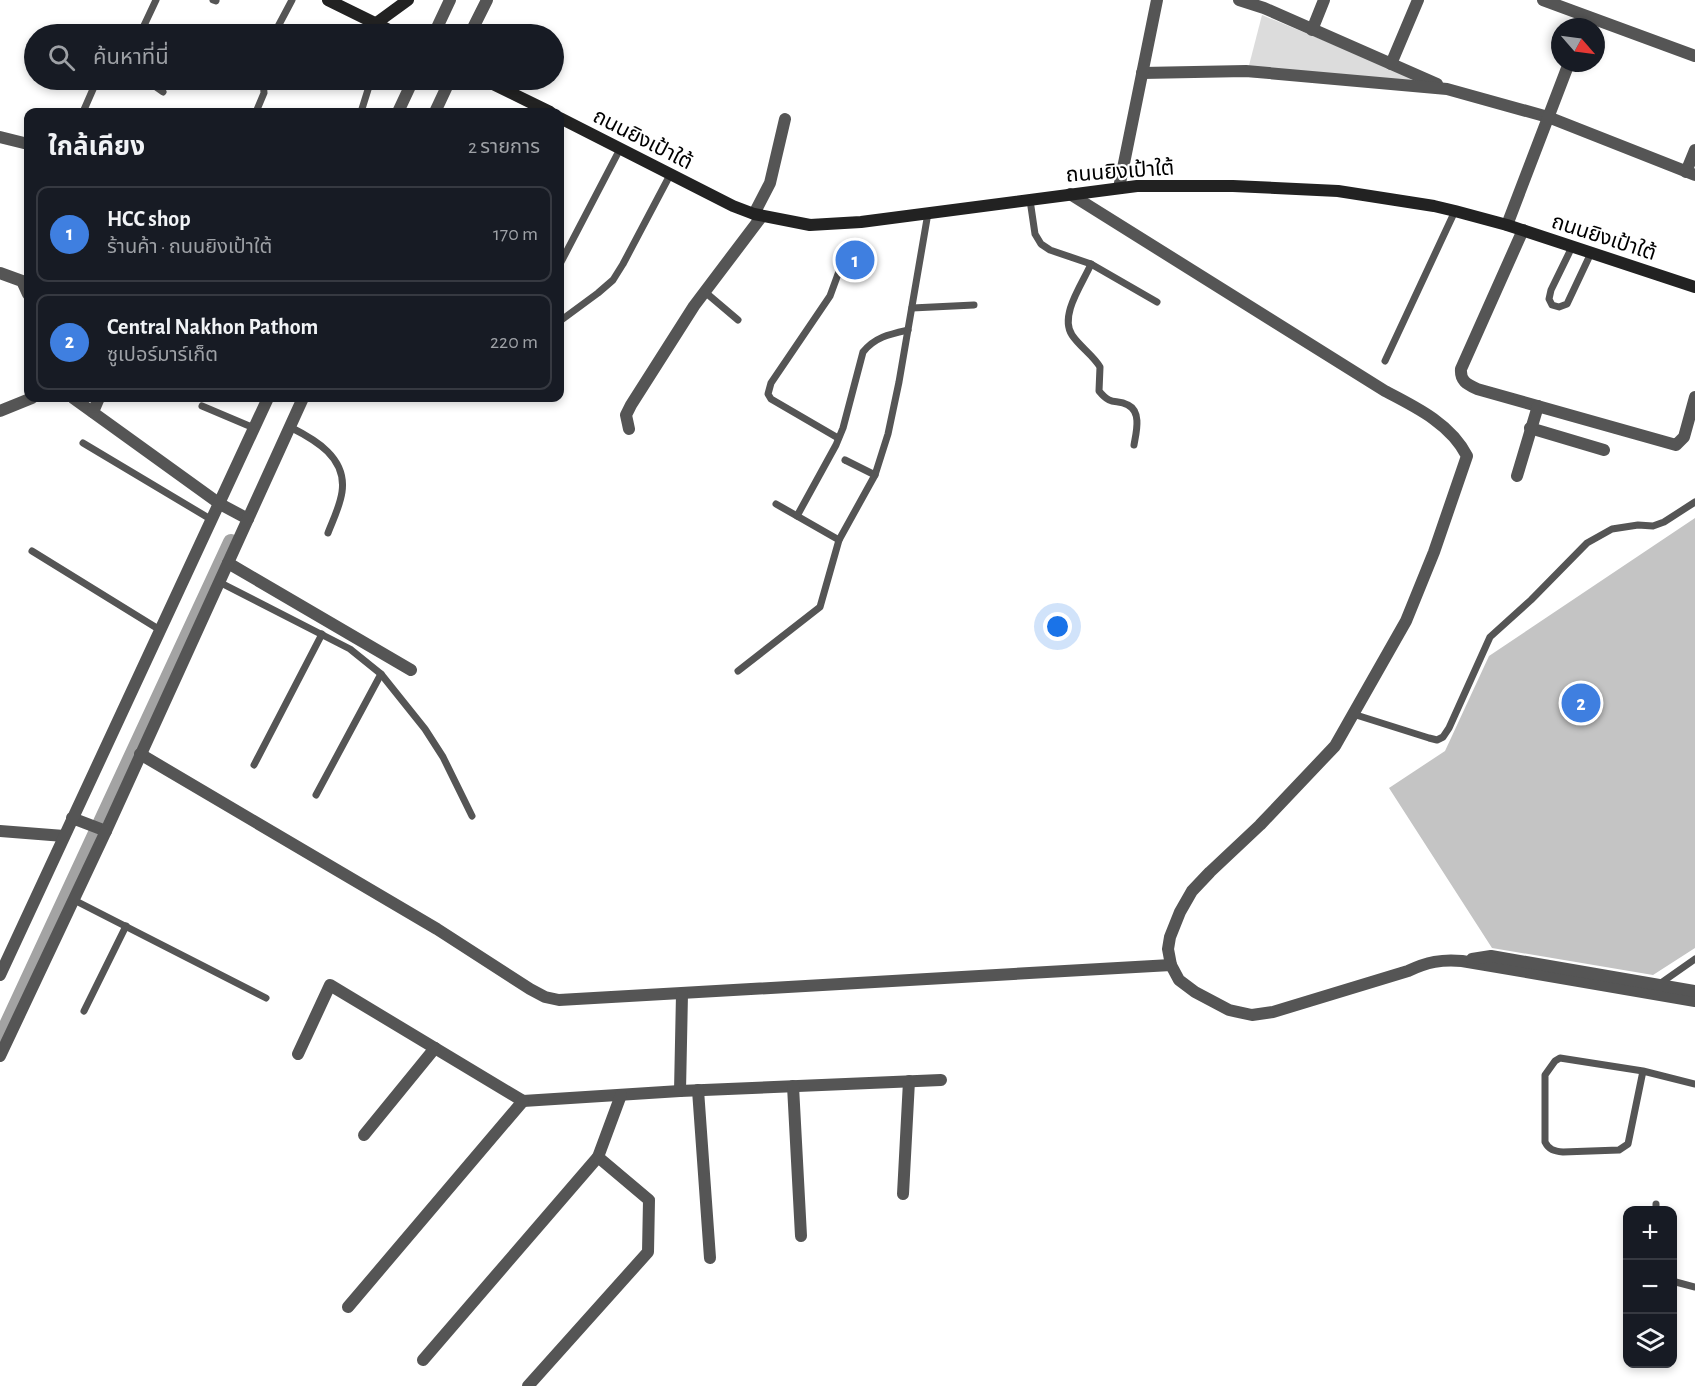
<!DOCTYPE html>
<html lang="th">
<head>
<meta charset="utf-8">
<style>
  :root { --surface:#171b24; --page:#242831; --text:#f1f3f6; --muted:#9ea1a6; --line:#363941; --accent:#7c3aed }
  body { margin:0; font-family:"Alegreya Sans","Noto Sans Thai",sans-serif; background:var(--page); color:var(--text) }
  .controls { position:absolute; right:18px; bottom:18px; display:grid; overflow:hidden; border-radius:12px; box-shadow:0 3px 9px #0003 }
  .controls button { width:54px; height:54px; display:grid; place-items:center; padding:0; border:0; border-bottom:2px solid var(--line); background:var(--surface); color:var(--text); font:30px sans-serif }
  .compass { position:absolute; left:1551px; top:18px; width:54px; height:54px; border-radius:50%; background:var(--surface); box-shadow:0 3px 9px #0003; rotate:118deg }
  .you { position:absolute; left:1058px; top:627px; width:21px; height:21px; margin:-15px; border:4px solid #fff; border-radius:50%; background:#1a73e8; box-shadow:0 0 0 9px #1a73e833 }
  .badge { display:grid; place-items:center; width:39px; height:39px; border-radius:50%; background:var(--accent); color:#fff; font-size:20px; font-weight:700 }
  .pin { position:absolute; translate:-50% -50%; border:3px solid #fff; box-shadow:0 2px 6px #0006 }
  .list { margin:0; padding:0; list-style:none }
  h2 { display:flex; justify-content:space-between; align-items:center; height:78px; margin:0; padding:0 24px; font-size:26px }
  h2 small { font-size:20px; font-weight:400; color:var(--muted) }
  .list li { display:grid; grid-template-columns:39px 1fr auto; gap:18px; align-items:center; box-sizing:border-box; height:96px; margin:0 12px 12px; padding:0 12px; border:2px solid var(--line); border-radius:12px }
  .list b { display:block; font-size:22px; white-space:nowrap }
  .list p { margin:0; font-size:20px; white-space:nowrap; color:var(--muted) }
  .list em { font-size:20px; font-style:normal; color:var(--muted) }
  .icon { flex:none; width:33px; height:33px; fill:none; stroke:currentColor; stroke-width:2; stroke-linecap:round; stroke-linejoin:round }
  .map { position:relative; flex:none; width:1695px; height:1386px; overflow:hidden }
  .search { position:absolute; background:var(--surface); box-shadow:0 3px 9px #0003; left:24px; top:24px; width:540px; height:66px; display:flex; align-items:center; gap:15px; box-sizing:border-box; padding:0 21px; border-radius:33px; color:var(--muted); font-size:22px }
  .panel { position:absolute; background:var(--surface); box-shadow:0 3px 9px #0003; left:24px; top:108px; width:540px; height:294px; border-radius:12px }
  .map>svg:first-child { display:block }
</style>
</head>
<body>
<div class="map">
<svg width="1695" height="1386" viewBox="0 0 1695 1386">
  <rect width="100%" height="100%" fill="#fff"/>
  <polygon fill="#dcdcdc" points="1262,15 1429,84 1246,77"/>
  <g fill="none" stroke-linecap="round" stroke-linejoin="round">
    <polyline stroke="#a3a3a3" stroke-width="16" points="0,1040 231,542"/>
  </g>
  <polygon fill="#c4c4c4" points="1695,518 1695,948 1653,975 1492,948 1389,788 1445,751 1489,656"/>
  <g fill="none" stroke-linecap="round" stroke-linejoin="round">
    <g stroke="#555" stroke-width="7">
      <polyline points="213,0 216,1"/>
      <polyline points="140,34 156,0"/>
      <polyline points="274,34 292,0"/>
      <polyline points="146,80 163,92"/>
      <polyline points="83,112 97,80"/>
      <polyline points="256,112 264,93 263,80"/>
      <polyline points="361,112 371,80"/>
      <polyline points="1030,200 1035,234 1041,244 1050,250 1091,264 1157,302"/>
      <polyline points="1572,247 1551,290 1549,299 1552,305 1559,307 1567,304 1591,253"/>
      <polyline points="560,264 620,149"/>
      <path d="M1091 264C1083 283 1059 315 1072 335 1080 347 1093 355 1100 367L1099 391C1112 407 1116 398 1128 405 1142 412 1136 433 1134 445"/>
      <polyline points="705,292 738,320"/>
      <polyline points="912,308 974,305"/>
      <polyline points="560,321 598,293 613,280 623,264 670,175"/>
      <polyline points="1385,361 1455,211"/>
      <polyline points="202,406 254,428"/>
      <path d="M290 427C316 440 347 458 342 492 340 506 333 520 328 533"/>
      <polyline points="838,438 771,399 768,394 771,383 830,296 841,266"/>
      <polyline points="83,443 212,520"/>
      <polyline points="845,460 875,475"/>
      <polyline points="776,504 839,540"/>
      <path d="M797 516 836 445 843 428 863 352C875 337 890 334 908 330"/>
      <polyline points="32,551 160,630"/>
      <polyline points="219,582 350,649 381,674 425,729 443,757 472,816"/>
      <polyline points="738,671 820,607 839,540 875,475 888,434 899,382 928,213"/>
      <polyline points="1353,714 1429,738 1437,740 1443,737 1449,728 1490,637 1531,600 1587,543 1612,529 1638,525 1653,526 1664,522 1695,502"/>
      <polyline points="254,765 322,634"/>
      <polyline points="316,795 381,674"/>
      <polyline points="74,900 266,998"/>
      <polyline points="1658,985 1695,959"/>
      <polyline points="84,1011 126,926"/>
      <path d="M1643 1071 1628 1144 1619 1150 1563 1152C1554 1151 1549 1150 1545 1142V1075L1555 1061 1560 1058 1643 1071 1695 1084"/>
      <polyline points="1656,1204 1656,1210"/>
      <polyline points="1672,1281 1695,1287"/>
    </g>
    <g stroke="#555" stroke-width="12">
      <polyline points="1239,0 1264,8 1437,84"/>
      <polyline points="1543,0 1695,56"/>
      <polyline points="1312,30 1324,0"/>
      <polyline points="434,34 450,0"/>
      <polyline points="470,34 487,0"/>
      <polyline points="1391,64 1418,0"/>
      <polyline points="1142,73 1246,71 1447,89 1548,117 1695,175"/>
      <polyline points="398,112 413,80"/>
      <polyline points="435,112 450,80"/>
      <polyline points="0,137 28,144"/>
      <polyline points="1686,172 1695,150"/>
      <polyline points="1119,188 1157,0"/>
      <path d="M1070 194 1385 391C1416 407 1451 424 1467 456L1434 552 1406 621 1335 746 1260 825 1210 872 1192 891 1180 912 1170 937 1168 949 1171 965 1179 980 1195 992 1229 1010 1252 1015 1273 1012 1408 971C1427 962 1442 959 1462 961L1695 1001"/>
      <polyline points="754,214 770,183 785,119"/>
      <polyline points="1507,225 1569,63"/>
      <path d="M1523 230 1461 369C1460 381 1467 384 1477 389L1676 445 1684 437 1695 397"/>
      <polyline points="0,273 22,281 28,294"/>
      <polyline points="73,398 220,504 248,519"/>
      <polyline points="0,411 32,398"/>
      <polyline points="93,412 99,398"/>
      <polyline points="1530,428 1604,450"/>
      <polyline points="629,429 626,415 631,405 694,306 762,216"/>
      <polyline points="1517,476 1538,406"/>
      <polyline points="228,563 411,670"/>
      <polyline points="140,754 437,929 530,989 545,997 559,1000 1171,965"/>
      <polyline points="72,818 106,831"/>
      <polyline points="0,831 64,836"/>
      <polyline points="1472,959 1491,956 1695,991"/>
      <polyline points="0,975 268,398"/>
      <polyline points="682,994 680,1091 941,1080"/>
      <polyline points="298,1054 330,985 523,1101 680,1091"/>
      <polyline points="0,1056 106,831 303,398"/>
      <polyline points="793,1086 801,1236"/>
      <polyline points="698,1090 710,1258"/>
      <polyline points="364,1135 435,1048"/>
      <polyline points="903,1194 909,1081"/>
      <polyline points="348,1307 523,1101"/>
      <polyline points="423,1360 598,1157"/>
      <polyline points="528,1386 648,1252 649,1200 598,1157 621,1095"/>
    </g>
    <g stroke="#222" stroke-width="12">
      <polyline points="328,0 397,34"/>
      <polyline points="375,24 408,0"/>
      <polyline points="485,80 550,112"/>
      <polyline points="560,118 733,206 754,214 810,225 861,222 1137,186 1233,186 1338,191 1434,206 1455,211 1507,225 1695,287"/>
    </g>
  </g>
  <g text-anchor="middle" stroke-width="4.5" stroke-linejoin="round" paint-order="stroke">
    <g font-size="21" fill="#000" stroke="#fff">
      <text transform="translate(643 139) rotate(27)" y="7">ถนนยิงเป้าใต้</text>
      <text transform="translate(1120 171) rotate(-4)" y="7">ถนนยิงเป้าใต้</text>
      <text transform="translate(1604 237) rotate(18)" y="7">ถนนยิงเป้าใต้</text>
    </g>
  </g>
</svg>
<div class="controls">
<button>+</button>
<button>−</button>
<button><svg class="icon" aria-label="layers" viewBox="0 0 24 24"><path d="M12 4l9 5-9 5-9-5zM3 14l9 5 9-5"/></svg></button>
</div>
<svg class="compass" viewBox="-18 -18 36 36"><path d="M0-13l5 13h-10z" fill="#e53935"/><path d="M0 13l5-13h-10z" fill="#9ea1a6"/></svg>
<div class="you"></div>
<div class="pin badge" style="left:855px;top:260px;background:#3f7fe0">1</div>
<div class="pin badge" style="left:1581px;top:703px;background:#3f7fe0">2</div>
<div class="search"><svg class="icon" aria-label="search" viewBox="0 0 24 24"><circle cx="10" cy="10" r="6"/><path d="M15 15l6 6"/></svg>ค้นหาที่นี่</div>
<section class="panel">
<h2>ใกล้เคียง<small>2 รายการ</small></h2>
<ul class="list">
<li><span class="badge" style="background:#3f7fe0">1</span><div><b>HCC shop</b><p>ร้านค้า · ถนนยิงเป้าใต้</p></div><em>170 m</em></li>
<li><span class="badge" style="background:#3f7fe0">2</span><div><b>Central Nakhon Pathom</b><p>ซูเปอร์มาร์เก็ต</p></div><em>220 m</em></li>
</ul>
</section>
</div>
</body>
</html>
